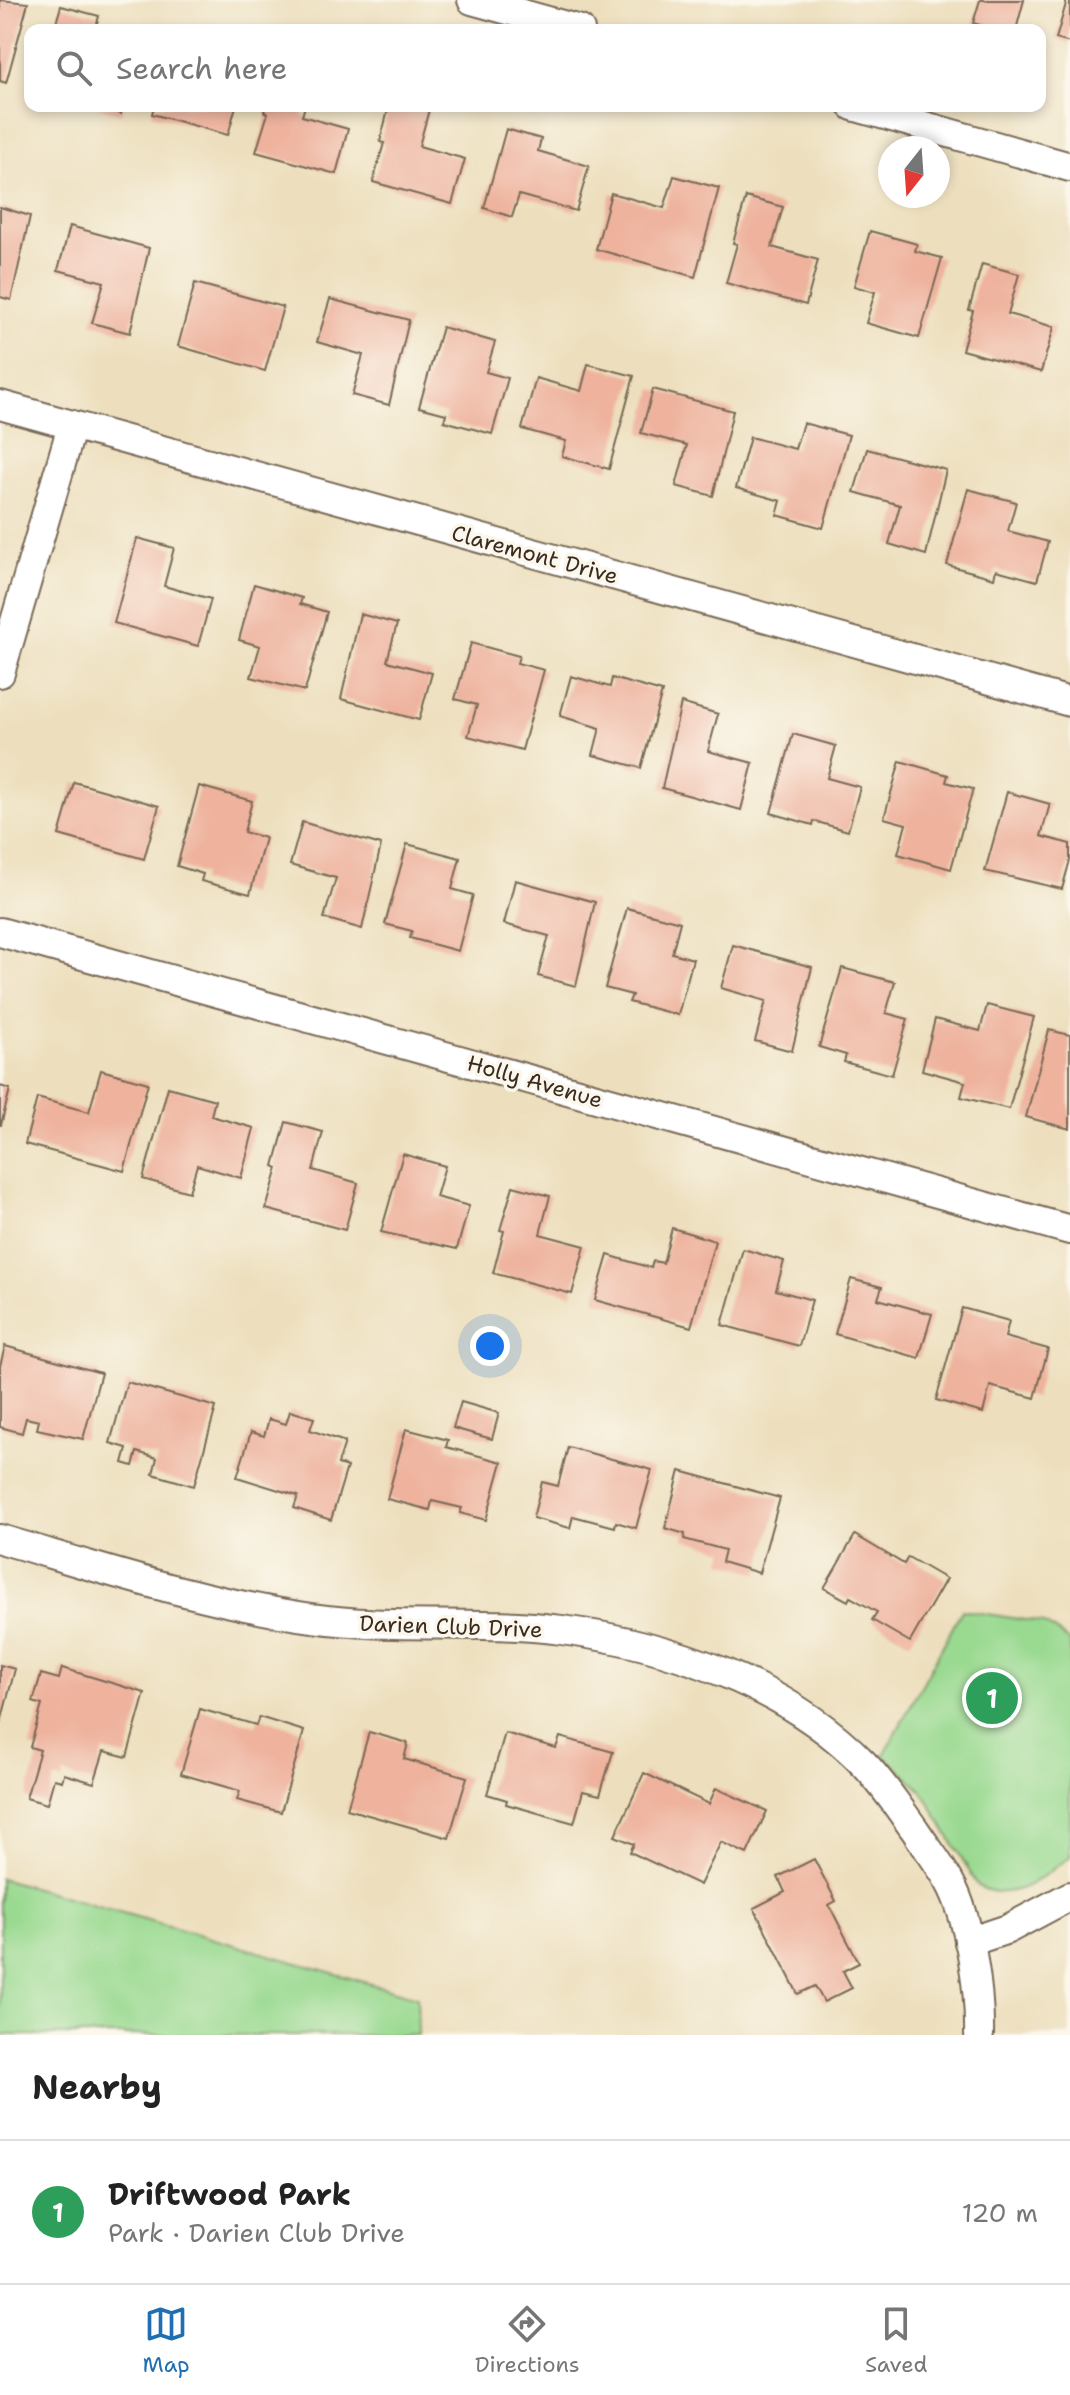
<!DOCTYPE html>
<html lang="en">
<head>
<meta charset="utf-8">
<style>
  :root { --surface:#fff; --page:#f2f2f2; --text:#222; --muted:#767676; --line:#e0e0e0; --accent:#1f6fb2 }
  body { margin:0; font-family:"Shantell Sans",sans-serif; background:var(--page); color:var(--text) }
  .compass { position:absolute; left:878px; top:136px; width:72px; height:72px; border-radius:50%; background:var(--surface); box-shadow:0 4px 12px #0003; rotate:197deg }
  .you { position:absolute; left:490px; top:1346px; width:28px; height:28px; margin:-20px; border:6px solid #fff; border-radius:50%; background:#1a73e8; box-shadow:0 0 0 12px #1a73e833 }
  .badge { display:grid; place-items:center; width:52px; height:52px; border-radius:50%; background:var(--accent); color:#fff; font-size:26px; font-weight:700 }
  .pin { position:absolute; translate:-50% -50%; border:4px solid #fff; box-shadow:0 2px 8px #0006 }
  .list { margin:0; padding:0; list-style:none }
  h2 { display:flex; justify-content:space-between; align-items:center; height:104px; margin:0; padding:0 32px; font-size:34px }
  h2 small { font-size:26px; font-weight:400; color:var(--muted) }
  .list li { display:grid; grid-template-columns:52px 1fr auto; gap:24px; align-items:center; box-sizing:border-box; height:144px; padding:0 32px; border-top:2px solid var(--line) }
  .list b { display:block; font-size:30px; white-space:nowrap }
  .list p { margin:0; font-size:26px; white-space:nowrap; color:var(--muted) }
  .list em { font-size:26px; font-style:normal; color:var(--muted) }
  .icon { flex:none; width:44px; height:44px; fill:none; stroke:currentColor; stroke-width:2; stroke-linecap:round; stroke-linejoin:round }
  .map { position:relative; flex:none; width:1070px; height:2035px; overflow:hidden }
  .search { position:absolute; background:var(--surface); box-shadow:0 4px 12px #0003; left:24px; right:24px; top:24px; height:88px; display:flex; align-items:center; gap:20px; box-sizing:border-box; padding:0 28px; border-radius:16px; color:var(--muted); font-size:30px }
  .sheet { height:248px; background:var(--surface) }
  nav { display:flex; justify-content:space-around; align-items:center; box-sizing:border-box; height:112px; border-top:2px solid var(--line); background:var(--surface); font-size:22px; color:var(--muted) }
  nav a { display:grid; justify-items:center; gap:4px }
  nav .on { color:var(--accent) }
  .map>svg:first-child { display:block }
</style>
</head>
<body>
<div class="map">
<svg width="1070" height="2035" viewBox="0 0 1070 2035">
  <rect width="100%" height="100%" fill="#fbf7ec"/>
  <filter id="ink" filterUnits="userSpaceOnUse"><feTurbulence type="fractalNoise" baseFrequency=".0125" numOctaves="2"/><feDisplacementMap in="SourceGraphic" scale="16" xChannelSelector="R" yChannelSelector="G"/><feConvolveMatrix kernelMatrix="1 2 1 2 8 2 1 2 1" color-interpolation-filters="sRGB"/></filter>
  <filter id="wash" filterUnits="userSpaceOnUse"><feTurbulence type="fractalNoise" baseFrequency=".006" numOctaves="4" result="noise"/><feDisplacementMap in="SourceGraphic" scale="32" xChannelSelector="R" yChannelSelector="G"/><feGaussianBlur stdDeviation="1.8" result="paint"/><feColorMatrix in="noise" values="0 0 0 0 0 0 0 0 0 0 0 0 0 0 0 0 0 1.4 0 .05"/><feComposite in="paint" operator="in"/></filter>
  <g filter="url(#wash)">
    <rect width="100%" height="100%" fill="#eddfbd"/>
    <g fill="#99d990" stroke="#6a8257" stroke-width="2">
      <path d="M962 1610 1043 1623 1070 1641V1857C1042 1877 1013 1905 978 1886L923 1792 884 1755Z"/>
      <polygon points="0,1878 417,1997 418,2035 0,2035"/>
    </g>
    <g id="blocks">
      <g fill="#eeb29d">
        <polygon points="0,0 28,3 6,83 0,81"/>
        <polygon points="980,0 1024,0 1016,30 997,30 973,23"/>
        <polygon points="1067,0 1070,0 1070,43 1056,39"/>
        <polygon points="61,6 99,16 95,30 54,30"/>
        <polygon points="96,106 123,106 121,114"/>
        <polygon points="154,106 236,106 228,135 152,114"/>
        <polygon points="265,106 305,106 302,116 348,129 336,174 256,152 268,113 264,112"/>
        <polygon points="389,106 430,106 419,146 465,159 452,204 373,182 384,143 380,142"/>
        <polygon points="506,129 541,139 538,151 589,166 576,211 519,195 512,217 484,208"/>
        <polygon points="674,176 719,188 695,277 596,249 611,193 664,208"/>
        <polygon points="746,197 783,207 772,247 818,260 806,305 726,283 737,244 733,243"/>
        <polygon points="0,207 30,216 11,300 0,297"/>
        <polygon points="70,226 149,248 130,333 92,323 104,282 58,270"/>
        <polygon points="870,231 917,244 915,251 942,258 919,338 866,323 875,292 854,286"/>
        <polygon points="982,264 1019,274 1008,314 1054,327 1041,372 962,350 973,311 969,310"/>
        <polygon points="195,283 283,307 265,371 178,346"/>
        <polygon points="330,299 409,320 389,405 352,395 363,355 317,342"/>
        <polygon points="442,327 495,342 486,372 508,378 492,434 444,421 446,414 419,407"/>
        <polygon points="588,364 634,376 609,469 562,456 566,441 522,429 536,378 581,391"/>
        <polygon points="653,389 733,411 713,496 676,486 687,445 641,433"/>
        <polygon points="803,423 849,435 823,528 777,515 781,501 736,488 750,437 795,449"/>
        <polygon points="867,449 946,470 926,555 889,544 900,505 854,492"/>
        <polygon points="968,489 1016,502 1008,531 1048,542 1037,581 996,570 994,578 947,565"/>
        <polygon points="137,538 174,548 164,586 211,599 198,646 114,623"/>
        <polygon points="254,584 302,598 300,604 327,612 305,691 251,677 260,646 239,640"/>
        <polygon points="360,614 397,624 387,661 432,673 419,720 341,699"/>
        <polygon points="471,643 519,656 517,663 544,670 522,750 468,736 477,705 455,699"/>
        <polygon points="571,676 610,687 612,678 662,692 641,768 593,755 600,728 560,716"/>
        <polygon points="681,703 718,714 708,751 753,763 741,810 662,788"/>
        <polygon points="793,734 836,746 827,778 860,787 848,831 814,821 813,825 771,813"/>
        <polygon points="900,761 948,775 946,782 973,789 951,869 898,854 906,824 884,818"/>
        <polygon points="74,782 159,806 144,859 59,835"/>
        <polygon points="199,786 252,801 244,832 265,838 250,894 201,881 203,874 177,866"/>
        <polygon points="1007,792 1050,804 1041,836 1070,844 1070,860 1062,889 985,871"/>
        <polygon points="302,822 381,845 362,929 324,918 336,878 290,865"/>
        <polygon points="407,844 460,858 452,889 473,895 458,951 410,938 412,931 385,924"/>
        <polygon points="515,880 595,902 576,986 538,976 549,936 504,924"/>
        <polygon points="627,908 680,922 672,953 693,959 678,1015 629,1002 632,995 605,988"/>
        <polygon points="733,945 812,967 792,1051 755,1041 766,1001 721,988"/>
        <polygon points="842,968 895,982 886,1013 908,1019 892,1075 844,1062 846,1055 819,1047"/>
        <polygon points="987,1005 1034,1017 1009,1109 961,1097 965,1082 922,1070 935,1019 980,1031"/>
        <polygon points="1049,1030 1070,1035 1070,1129 1026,1117"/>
        <polygon points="101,1070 148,1083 124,1171 25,1144 37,1098 89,1112"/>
        <polygon points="0,1086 10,1089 1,1125 0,1125"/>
        <polygon points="168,1087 215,1100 211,1116 254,1128 241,1178 197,1165 189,1192 143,1179"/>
        <polygon points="286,1122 323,1132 313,1170 358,1183 345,1230 266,1209 278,1168 274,1166"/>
        <polygon points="403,1154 445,1166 436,1197 469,1206 457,1249 381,1232"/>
        <polygon points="513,1186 550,1196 540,1234 585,1246 572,1294 493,1273 504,1231 500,1230"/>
        <polygon points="672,1228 715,1241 691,1327 595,1300 608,1255 651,1268 653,1261 663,1263"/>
        <polygon points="743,1249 784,1261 776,1290 812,1300 799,1346 722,1325"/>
        <polygon points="851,1279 882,1287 878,1299 932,1314 919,1358 835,1334"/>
        <polygon points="962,1308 1009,1321 1005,1337 1048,1349 1035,1398 990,1386 983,1413 936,1400"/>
        <polygon points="5,1346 101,1373 83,1439 37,1429 39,1421 26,1418 22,1433 0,1427 0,1366"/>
        <polygon points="127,1382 216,1407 194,1486 153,1474 157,1458 137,1452 133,1466 123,1463 127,1448 110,1443"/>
        <polygon points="461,1402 499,1413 492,1439 453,1428"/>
        <polygon points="290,1411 314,1418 310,1430 345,1442 338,1464 347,1467 331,1520 294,1508 298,1496 237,1477 251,1432 264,1436 269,1419 286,1424"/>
        <polygon points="406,1429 448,1440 446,1447 502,1462 486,1520 460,1513 462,1508 432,1501 430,1510 387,1499"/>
        <polygon points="568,1447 652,1470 636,1528 616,1522 615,1527 573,1516 570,1528 533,1518 542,1482 558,1486"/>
        <polygon points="680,1471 780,1498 759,1573 722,1562 725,1550 684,1539 685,1534 665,1528"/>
        <polygon points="855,1535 904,1564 908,1557 946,1579 910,1642 872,1620 877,1612 850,1597 848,1601 824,1588"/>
        <polygon points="0,1665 15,1669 1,1722 0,1722"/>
        <polygon points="62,1668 145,1693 127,1757 104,1751 94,1783 64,1774 62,1781 54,1779 47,1804 26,1798 40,1750 30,1747 42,1705 33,1702 41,1674 59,1679"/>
        <polygon points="200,1709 256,1725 259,1717 304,1731 281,1812 237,1800 240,1791 181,1774"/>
        <polygon points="369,1732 408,1743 404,1759 467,1777 449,1838 347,1809"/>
        <polygon points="505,1733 556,1748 560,1737 613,1752 600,1795 583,1791 574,1823 506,1804 507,1800 487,1794"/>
        <polygon points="644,1773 709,1804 716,1788 767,1811 747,1854 721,1842 700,1885 630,1852 634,1844 615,1836"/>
        <polygon points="814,1859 836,1901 829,1905 859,1963 843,1971 852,1988 824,2002 815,1986 798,1994 754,1908 785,1892 778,1877"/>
      </g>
    </g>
  </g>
  <g filter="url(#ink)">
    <use href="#blocks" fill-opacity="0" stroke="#796956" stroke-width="2"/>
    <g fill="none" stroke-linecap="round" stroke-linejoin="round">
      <g stroke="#796956" stroke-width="32">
        <g id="street">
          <polyline points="472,0 580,30"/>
          <polyline points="853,106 1070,167"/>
          <polyline points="0,405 1070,702"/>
          <polyline points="0,673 72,426"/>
          <polyline points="0,932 1070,1230"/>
          <path d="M0 1539C103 1569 206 1603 312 1618 395 1630 479 1619 562 1630 668 1644 787 1685 863 1763 883 1783 898 1807 915 1830 926 1847 939 1863 949 1881 970 1918 980 1992 979 2035"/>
          <polyline points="969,1942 1008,1929 1070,1896"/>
        </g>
      </g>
      <use href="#street" stroke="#fff" stroke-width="28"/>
    </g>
  </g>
  <g text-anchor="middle" stroke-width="7" stroke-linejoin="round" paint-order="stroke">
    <g font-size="22" fill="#3b2a1e" stroke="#fbf7ec">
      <text transform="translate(535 554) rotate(15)" y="8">Claremont Drive</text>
      <text transform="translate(535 1081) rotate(16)" y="8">Holly Avenue</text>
      <text transform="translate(451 1626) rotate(2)" y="8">Darien Club Drive</text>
    </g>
  </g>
</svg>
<svg class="compass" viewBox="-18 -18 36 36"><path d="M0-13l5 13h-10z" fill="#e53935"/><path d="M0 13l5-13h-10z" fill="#767676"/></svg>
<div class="you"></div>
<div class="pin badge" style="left:992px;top:1698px;background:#2e9e5b">1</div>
<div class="search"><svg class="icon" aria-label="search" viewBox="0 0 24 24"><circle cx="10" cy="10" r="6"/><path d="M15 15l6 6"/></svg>Search here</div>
</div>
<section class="sheet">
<h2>Nearby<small></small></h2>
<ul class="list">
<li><span class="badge" style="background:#2e9e5b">1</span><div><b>Driftwood Park</b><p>Park · Darien Club Drive</p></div><em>120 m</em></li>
</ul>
</section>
<nav>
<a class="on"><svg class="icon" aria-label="map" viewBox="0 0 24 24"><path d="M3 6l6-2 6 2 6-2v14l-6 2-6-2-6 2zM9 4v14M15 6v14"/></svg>Map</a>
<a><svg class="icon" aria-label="directions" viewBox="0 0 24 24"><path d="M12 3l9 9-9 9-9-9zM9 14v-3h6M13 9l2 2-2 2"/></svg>Directions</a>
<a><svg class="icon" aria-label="saved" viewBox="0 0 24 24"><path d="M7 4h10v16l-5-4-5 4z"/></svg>Saved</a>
</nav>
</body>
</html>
